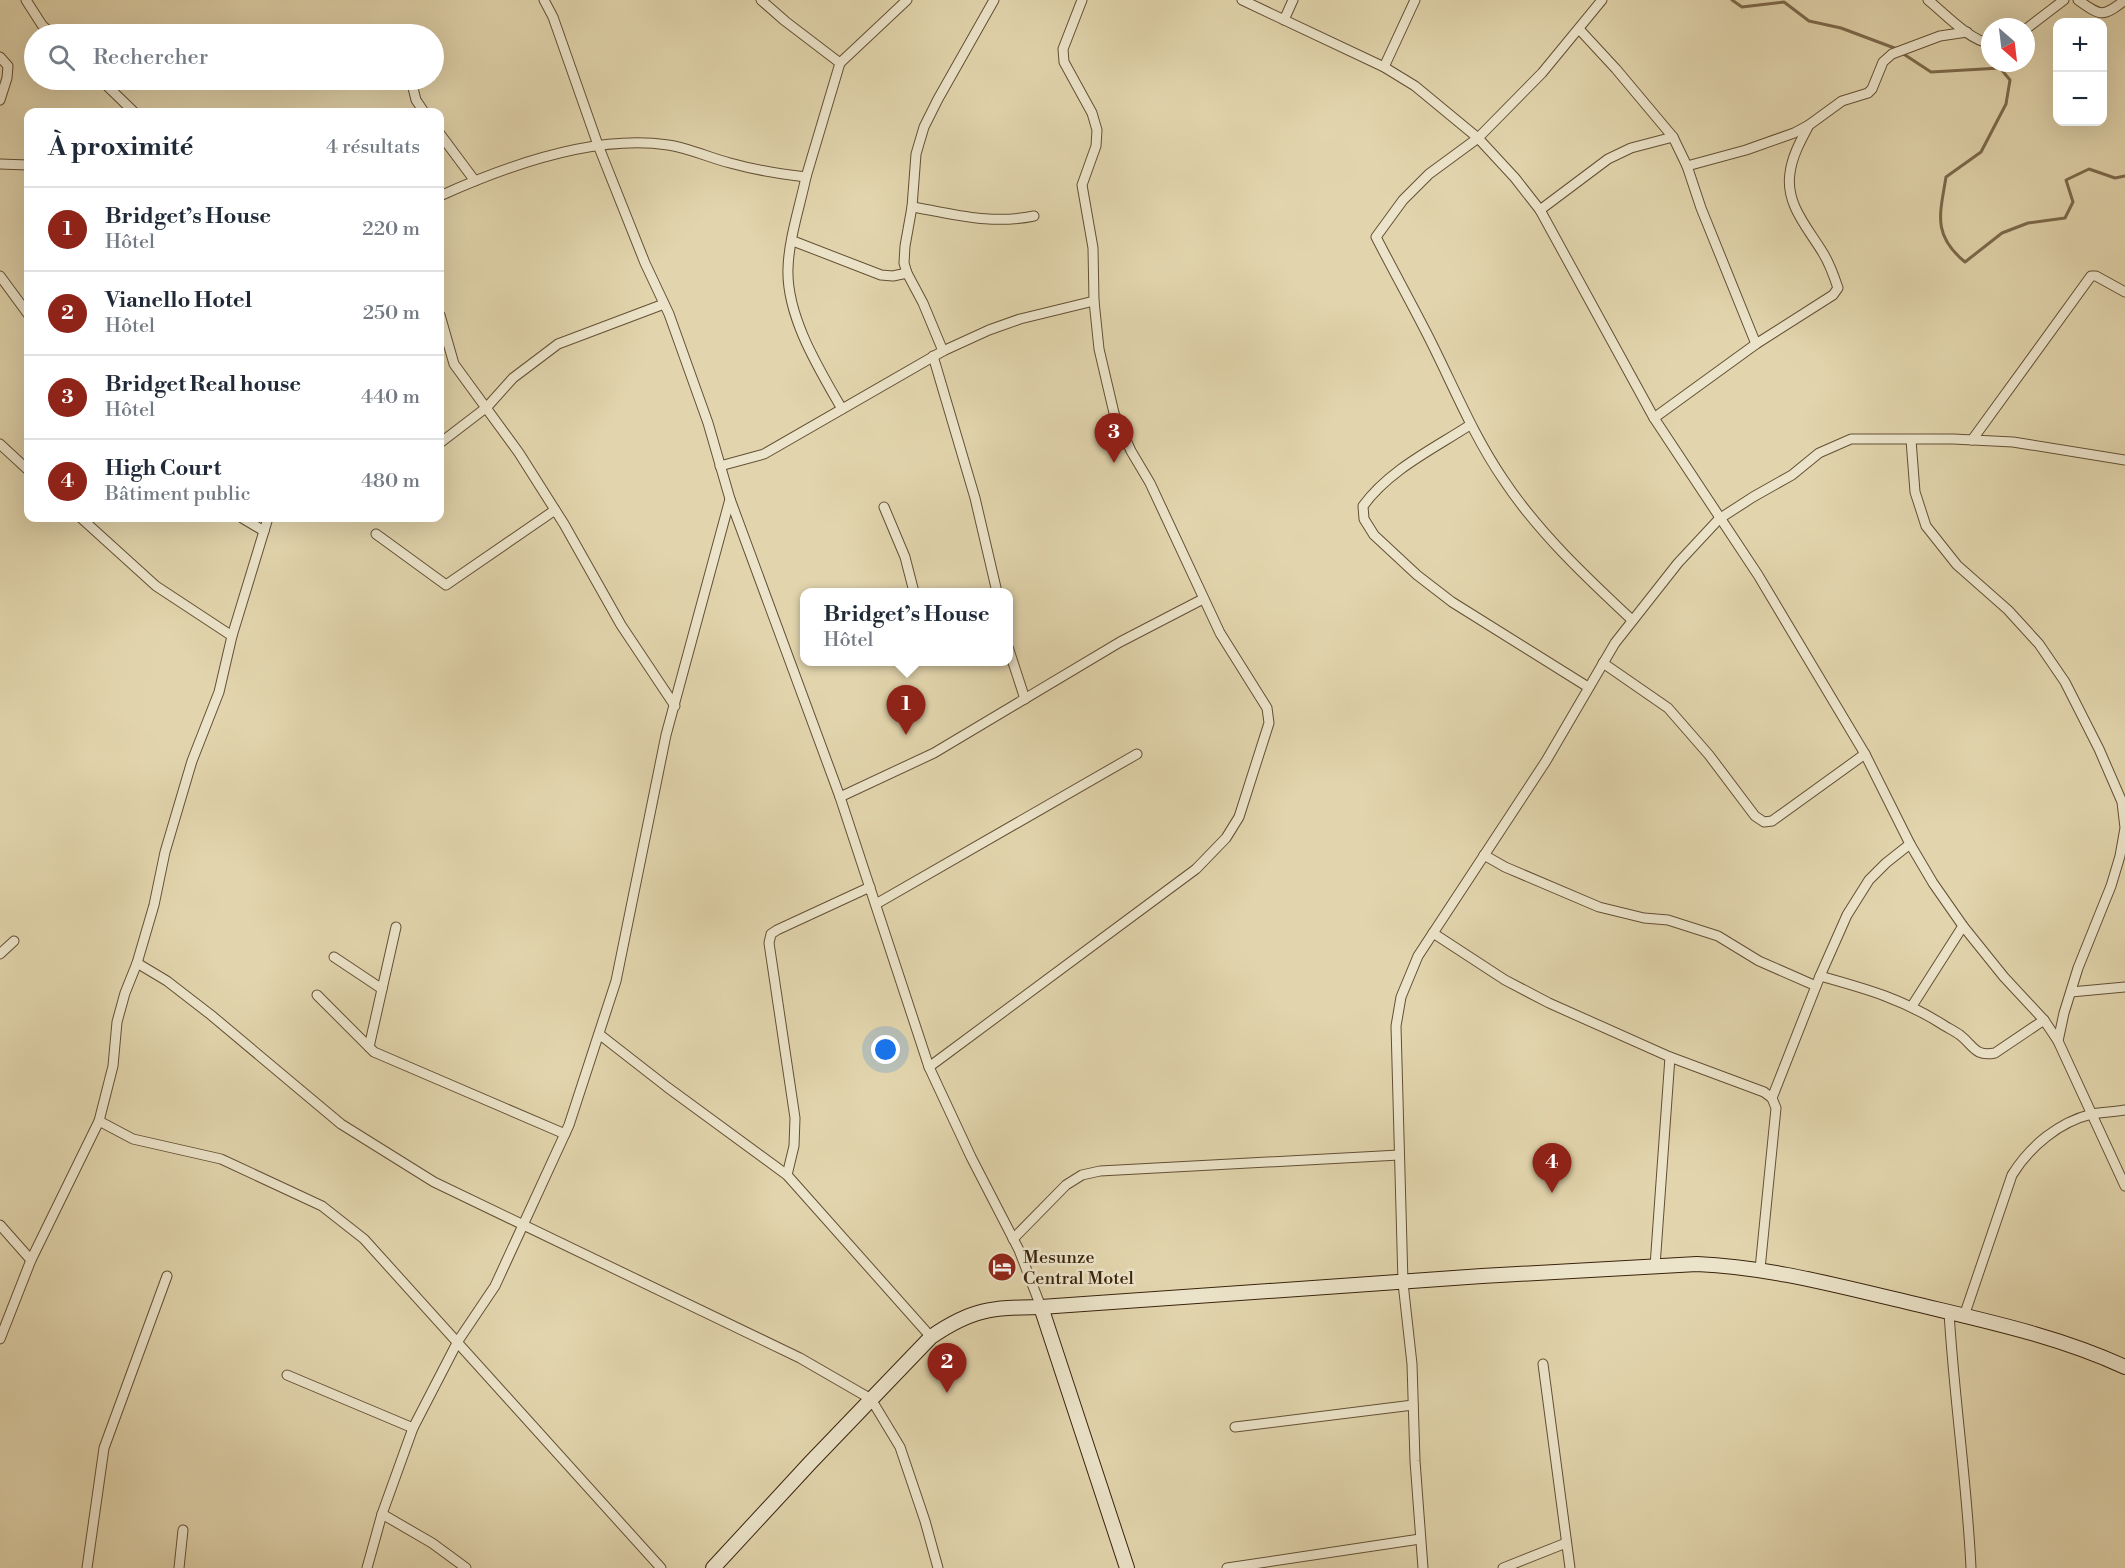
<!DOCTYPE html>
<html lang="fr">
<head>
<meta charset="utf-8">
<style>
  :root { --surface:#fff; --page:#f6f6f7; --text:#1f2937; --muted:#747a83; --line:#e0e1e3; --accent:#8f2418 }
  body { margin:0; font-family:"Libre Bodoni",serif; background:var(--page); color:var(--text) }
  .controls { position:absolute; right:18px; top:18px; display:grid; overflow:hidden; border-radius:12px; box-shadow:0 6px 24px #0002 }
  .controls button { width:54px; height:54px; display:grid; place-items:center; padding:0; border:0; border-bottom:2px solid var(--line); background:var(--surface); color:var(--text); font:30px sans-serif }
  .compass { position:absolute; left:1981px; top:18px; width:54px; height:54px; border-radius:50%; background:var(--surface); box-shadow:0 6px 24px #0002; rotate:152deg }
  .you { position:absolute; left:886px; top:1050px; width:21px; height:21px; margin:-15px; border:4px solid #fff; border-radius:50%; background:#1a73e8; box-shadow:0 0 0 9px #1a73e833 }
  .badge { display:grid; place-items:center; width:39px; height:39px; border-radius:50%; background:var(--accent); color:#fff; font-size:20px; font-weight:700 }
  .pin { position:absolute; translate:-50% -50px; filter:drop-shadow(0 2px 3px #0008) }
  .pin::after { content:''; position:absolute; top:32px; width:21px; height:18px; background:inherit; clip-path:polygon(0 0,100% 0,50% 100%) }
  .popup { position:absolute; left:800px; top:588px; width:213px; height:78px; box-sizing:border-box; display:grid; place-content:center; border-radius:12px; background:var(--surface); filter:drop-shadow(0 2px 4px #0005); font-size:20px; white-space:nowrap; color:var(--muted) }
  .popup b { font-size:22px; color:var(--text) }
  .popup::after { content:''; position:absolute; left:50%; top:100%; margin-left:-12px; border:12px solid transparent; border-top-color:var(--surface) }
  .list { margin:0; padding:0; list-style:none }
  h2 { display:flex; justify-content:space-between; align-items:center; height:78px; margin:0; padding:0 24px; font-size:26px }
  h2 small { font-size:20px; font-weight:400; color:var(--muted) }
  .list li { display:grid; grid-template-columns:39px 1fr auto; gap:18px; align-items:center; box-sizing:border-box; height:84px; padding:0 24px; border-top:2px solid var(--line) }
  .list b { display:block; font-size:22px; white-space:nowrap }
  .list p { margin:0; font-size:20px; white-space:nowrap; color:var(--muted) }
  .list em { font-size:20px; font-style:normal; color:var(--muted) }
  .icon { flex:none; width:33px; height:33px; fill:none; stroke:currentColor; stroke-width:2; stroke-linecap:round; stroke-linejoin:round }
  .map { position:relative; flex:none; width:2125px; height:1568px; overflow:hidden }
  .search { position:absolute; background:var(--surface); box-shadow:0 6px 24px #0002; left:24px; top:24px; width:420px; height:66px; display:flex; align-items:center; gap:15px; box-sizing:border-box; padding:0 21px; border-radius:33px; color:var(--muted); font-size:22px }
  .panel { position:absolute; background:var(--surface); box-shadow:0 6px 24px #0002; left:24px; top:108px; width:420px; height:414px; border-radius:12px }
  .map>svg:first-child { display:block }
</style>
</head>
<body>
<div class="map">
<svg width="2125" height="1568" viewBox="0 0 2125 1568">
  <rect width="100%" height="100%" fill="#e2d5ad"/>
  <filter id="stains"><feTurbulence type="fractalNoise" baseFrequency=".00333" numOctaves="4"/><feColorMatrix values="0 0 0 0 .2 0 0 0 0 .09 0 0 0 0 .02 0 0 0 .5 -.17"/></filter>
  <radialGradient id="worn" r=".72"><stop offset=".6" stop-color="#630" stop-opacity="0"/><stop offset="1" stop-color="#630" stop-opacity=".3"/></radialGradient>
  <g fill="none" stroke-linecap="round" stroke-linejoin="round">
    <g stroke="#7c694c" stroke-width="3">
      <polyline points="1732,0 1742,7 1784,2 1809,21 1841,28 1897,49"/>
      <path d="M1902 53 1931 72 2000 68 2010 80 2006 104 1981 152 1946 177C1940 214 1932 235 1965 262L2002 233 2028 223 2065 218 2073 202 2066 180 2089 169 2115 178 2125 176"/>
    </g>
    <g stroke="#635034" stroke-width="11">
      <g id="street">
        <polyline points="26,0 42,25 52,34"/>
        <polyline points="544,0 553,17 598,145 645,263 669,314 708,423 730,499 840,797 929,1067 971,1157 1019,1250 1041,1307"/>
        <polyline points="761,0 785,21 840,63 907,0"/>
        <polyline points="1242,0 1384,67 1415,86 1478,138 1515,178 1540,210 1654,418 1758,575 1865,754 1910,844 1933,883 1963,926 2004,977 2044,1020 2058,1041 2125,1186"/>
        <path d="M1602 0 1542 73 1478 138 1429 174 1403 200 1376 237C1392 268 1409 299 1425 330 1451 380 1471 432 1503 479 1538 532 1586 577 1632 620"/>
        <path d="M1928 0C1943 12 1971 42 1990 43"/>
        <path d="M2078 0C2101 16 2102 18 2125 0"/>
        <polyline points="1284,20 1293,0"/>
        <polyline points="1579,29 1616,69 1673,137 1687,166 1701,208 1756,344"/>
        <polyline points="2026,29 2064,0"/>
        <polyline points="0,57 8,66 7,78 0,100"/>
        <polyline points="1384,67 1415,0"/>
        <polyline points="101,80 134,112"/>
        <polyline points="411,80 416,100 424,112"/>
        <polyline points="440,134 475,181"/>
        <polyline points="0,164 28,165"/>
        <polyline points="1687,166 1746,150 1794,133 1809,125 1842,101 1868,93 1872,89 1883,62 1892,54 1940,36 1967,32"/>
        <path d="M806 177C800 206 789 238 788 268 786 316 819 369 842 409"/>
        <path d="M440 196C506 166 595 134 668 145 689 148 710 158 730 163 755 170 780 174 806 177L840 63"/>
        <path d="M912 207C956 214 989 225 1034 216"/>
        <polyline points="1540,210 1608,159 1631,148 1673,137"/>
        <polyline points="793,241 881,275 893,276 907,273"/>
        <polyline points="0,276 28,314"/>
        <polyline points="440,315 454,364 519,453 564,524 621,625 675,706"/>
        <polyline points="943,351 923,303 907,273 904,263 905,246 912,207 916,154 924,127 938,99 994,0"/>
        <polyline points="933,356 975,498 997,592"/>
        <path d="M1654 418 1756 344 1833 295 1838 288C1834 276 1830 264 1823 253 1808 228 1785 204 1790 173 1792 156 1801 140 1809 125"/>
        <path d="M1470 425C1433 449 1389 470 1363 506L1364 519 1374 535 1417 575 1452 602 1588 687"/>
        <polyline points="1911,440 1915,492 1926,526 1957,565 2008,610 2039,644 2065,682 2099,749 2122,802 2125,828 2120,856 2111,886 2078,968 2064,1013 2058,1041"/>
        <polyline points="1972,440 2091,276 2096,276 2125,292"/>
        <polyline points="440,443 487,407 513,378 558,344 664,304"/>
        <polyline points="0,444 28,470"/>
        <polyline points="720,466 764,454 943,351 989,330 1020,319 1094,301"/>
        <polyline points="884,507 905,557 914,592"/>
        <polyline points="81,518 156,586 232,636"/>
        <polyline points="242,518 264,531"/>
        <polyline points="376,534 446,585 555,510"/>
        <polyline points="1008,647 1025,699"/>
        <polyline points="1603,663 1668,708 1709,755 1755,816 1764,822 1772,821 1865,754"/>
        <polyline points="840,797 934,753 1120,642 1203,599"/>
        <polyline points="1484,855 1505,867 1599,907 1644,918 1668,920 1718,936 1759,961 1816,986"/>
        <polyline points="876,904 1137,754"/>
        <polyline points="1433,933 1505,980 1549,1003 1670,1057 1764,1092 1772,1098 1776,1108 1760,1269"/>
        <polyline points="0,954 14,941"/>
        <polyline points="334,957 382,989"/>
        <polyline points="137,963 167,981 211,1015 341,1124 434,1182 800,1358 871,1399 900,1447 925,1521 938,1568"/>
        <path d="M1820 976C1867 989 1903 999 1945 1026 1950 1029 1956 1032 1960 1035 1974 1046 1975 1057 1995 1053L2044 1020"/>
        <polyline points="2071,992 2125,987"/>
        <polyline points="317,995 374,1052 565,1134"/>
        <polyline points="1912,1006 1963,926"/>
        <polyline points="599,1034 667,1087 787,1175 931,1337"/>
        <polyline points="369,1047 396,927"/>
        <polyline points="929,1067 1196,869 1226,838 1239,817 1269,723 1267,708 1220,633 1150,483 1131,451 1114,413 1099,349 1094,301 1093,248 1082,185 1096,146 1097,130 1092,113 1064,62 1063,49 1082,0"/>
        <polyline points="1772,1098 1820,976 1847,915 1869,880 1886,863 1910,844"/>
        <polyline points="99,1121 133,1139 221,1159 322,1206 364,1239 661,1568"/>
        <polyline points="787,1175 794,1146 795,1118 769,943 771,934 777,930 870,887"/>
        <polyline points="0,1225 31,1260"/>
        <polyline points="1013,1239 1066,1185 1082,1175 1100,1171 1399,1155"/>
        <polyline points="1655,1266 1670,1057"/>
        <path d="M1949 1312C1954 1398 1967 1482 1971 1568"/>
        <path d="M1964 1316 2012 1175C2030 1146 2059 1122 2092 1114 2103 1112 2114 1112 2125 1110"/>
        <polyline points="0,1339 31,1260 99,1121 113,1066 117,1022 125,993 137,963 154,905 165,852 192,761 219,692 232,636 268,518"/>
        <polyline points="1543,1364 1570,1568"/>
        <polyline points="287,1375 413,1428"/>
        <polyline points="1235,1427 1413,1405"/>
        <polyline points="382,1514 432,1543 466,1568"/>
        <polyline points="87,1568 104,1448 167,1276"/>
        <polyline points="179,1568 183,1530"/>
        <polyline points="367,1568 382,1514 413,1428 458,1341 495,1286 569,1125 616,981 666,735 730,499"/>
        <polyline points="1227,1568 1420,1539"/>
        <polyline points="1423,1568 1415,1461 1412,1364 1403,1283 1396,1026 1401,997 1418,956 1546,761 1615,643 1678,563 1719,519 1753,497 1792,475 1819,453 1851,439 1953,439 2013,442 2125,460"/>
        <polyline points="1503,1568 1566,1543"/>
      </g>
    </g>
    <g stroke="#39230c" stroke-width="16">
      <g id="secondary">
        <polyline points="1041,1307 1127,1568"/>
        <path d="M713 1568 810 1463 931 1337C973 1308 992 1308 1041 1307L1482 1276 1697 1264C1769 1267 1838 1286 1907 1302 1981 1320 2056 1335 2125 1367"/>
      </g>
    </g>
    <use href="#street" stroke="#ece4ca" stroke-width="9"/>
    <use href="#secondary" stroke="#ece4ca" stroke-width="14"/>
  </g>
  <defs>
    <g id="hotel-disc" transform="scale(1.5)"><circle r="9.5" fill="#8f2418" stroke="#ece4ca"/><path d="M-6-4.5h1.5V1H6V5H4.5V3h-9V5H-6ZM-4 0a1.8 1.8 0 1 1 3.6 0ZM.5 0V-2.5h3Q6-2.5 6 0Z" fill="#fff"/></g>
  </defs>
  <g fill-rule="evenodd">
    <use href="#hotel-disc" x="1002" y="1267"/>
  </g>
  <g text-anchor="middle" stroke-width="5" stroke-linejoin="round" paint-order="stroke">
    <g font-size="18" fill="#39230c" stroke="#ece4ca" text-anchor="start">
      <text x="1023" y="1263">Mesunze<tspan x="1023" dy="21">Central Motel</tspan></text>
    </g>
  </g>
  <rect width="100%" height="100%" filter="url(#stains)"/>
  <rect width="100%" height="100%" fill="url(#worn)"/>
</svg>
<div class="controls">
<button>+</button>
<button>−</button>
</div>
<svg class="compass" viewBox="-18 -18 36 36"><path d="M0-13l5 13h-10z" fill="#e53935"/><path d="M0 13l5-13h-10z" fill="#747a83"/></svg>
<div class="you"></div>
<div class="pin badge" style="left:906px;top:735px">1</div>
<div class="popup"><b>Bridget’s House</b>Hôtel</div>
<div class="pin badge" style="left:947px;top:1393px">2</div>
<div class="pin badge" style="left:1114px;top:463px">3</div>
<div class="pin badge" style="left:1552px;top:1193px">4</div>
<div class="search"><svg class="icon" aria-label="search" viewBox="0 0 24 24"><circle cx="10" cy="10" r="6"/><path d="M15 15l6 6"/></svg>Rechercher</div>
<section class="panel">
<h2>À proximité<small>4 résultats</small></h2>
<ul class="list">
<li><span class="badge">1</span><div><b>Bridget’s House</b><p>Hôtel</p></div><em>220 m</em></li>
<li><span class="badge">2</span><div><b>Vianello Hotel</b><p>Hôtel</p></div><em>250 m</em></li>
<li><span class="badge">3</span><div><b>Bridget Real house</b><p>Hôtel</p></div><em>440 m</em></li>
<li><span class="badge">4</span><div><b>High Court</b><p>Bâtiment public</p></div><em>480 m</em></li>
</ul>
</section>
</div>
</body>
</html>
